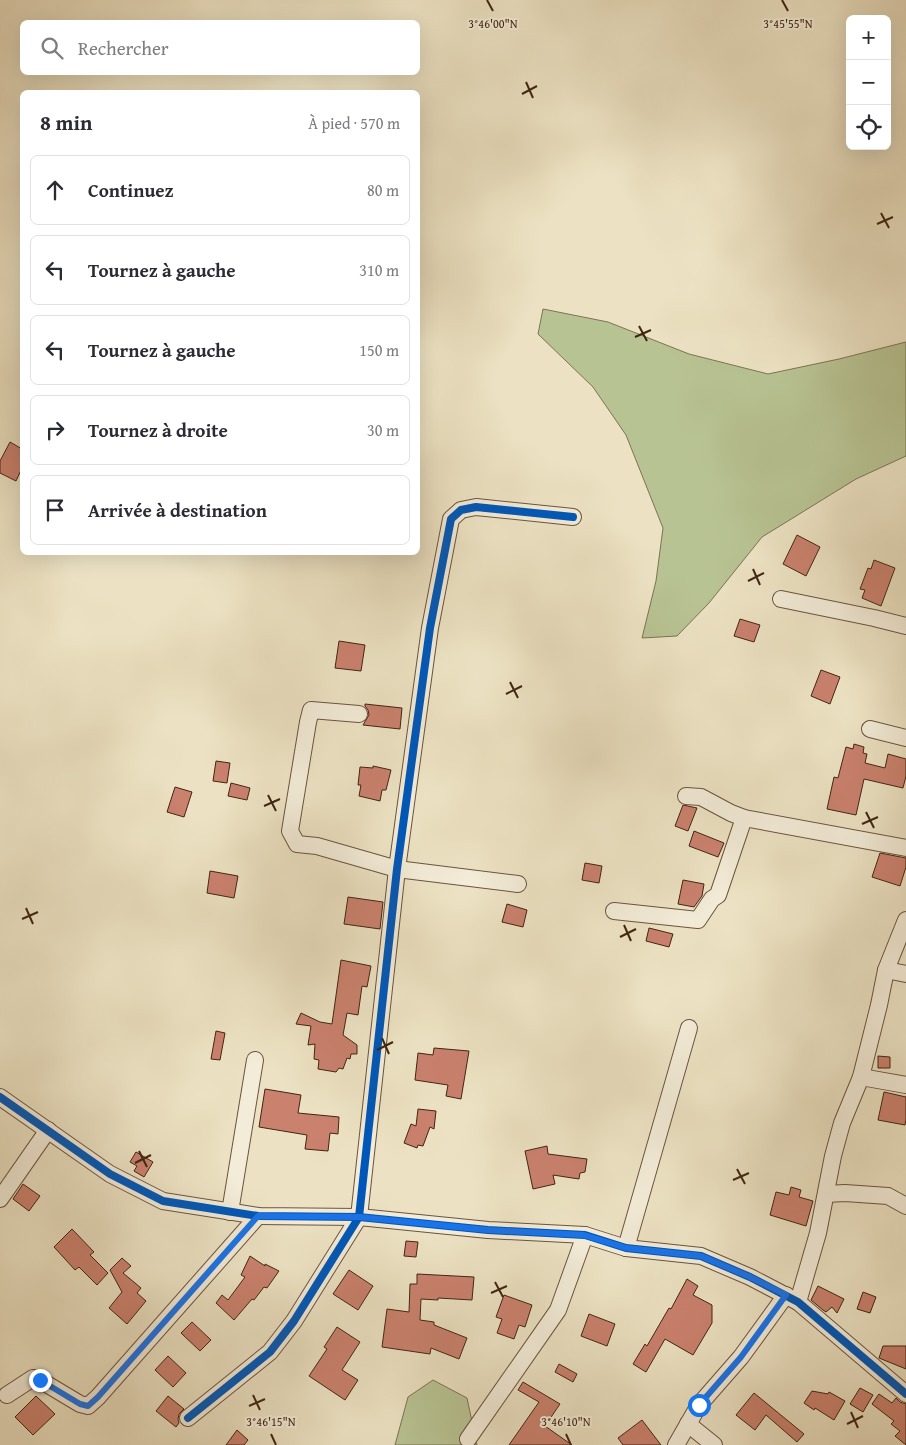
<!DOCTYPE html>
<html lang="fr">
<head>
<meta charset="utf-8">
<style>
  :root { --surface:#fff; --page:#f7f7f7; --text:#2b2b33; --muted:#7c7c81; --line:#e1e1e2 }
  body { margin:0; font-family:"Gentium Book Plus",serif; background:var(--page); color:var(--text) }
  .controls { position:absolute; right:15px; top:15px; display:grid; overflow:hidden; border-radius:8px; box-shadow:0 5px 20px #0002 }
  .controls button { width:45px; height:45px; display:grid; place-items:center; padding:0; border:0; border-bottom:1px solid var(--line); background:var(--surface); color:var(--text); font:25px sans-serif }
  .stop { position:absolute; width:15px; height:15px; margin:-11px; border:4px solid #1a73e8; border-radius:50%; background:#fff }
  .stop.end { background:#1a73e8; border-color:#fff; box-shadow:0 1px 5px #0008 }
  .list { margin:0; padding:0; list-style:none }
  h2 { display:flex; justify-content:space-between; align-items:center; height:65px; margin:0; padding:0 20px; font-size:21px }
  h2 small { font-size:16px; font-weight:400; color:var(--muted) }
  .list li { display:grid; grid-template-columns:32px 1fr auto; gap:15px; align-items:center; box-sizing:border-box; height:70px; margin:0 10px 10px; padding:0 10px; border:1px solid var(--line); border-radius:8px }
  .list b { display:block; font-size:19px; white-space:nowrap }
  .list em { font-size:16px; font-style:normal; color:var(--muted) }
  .icon { flex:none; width:28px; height:28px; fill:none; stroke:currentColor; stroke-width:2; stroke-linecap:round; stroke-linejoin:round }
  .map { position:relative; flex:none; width:906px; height:1445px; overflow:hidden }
  .search { position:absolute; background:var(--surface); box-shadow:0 5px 20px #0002; left:20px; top:20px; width:400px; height:55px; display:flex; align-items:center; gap:12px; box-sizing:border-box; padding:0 18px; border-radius:8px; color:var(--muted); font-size:19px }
  .panel { position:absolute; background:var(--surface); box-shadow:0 5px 20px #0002; left:20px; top:90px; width:400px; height:465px; border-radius:8px }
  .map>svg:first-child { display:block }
</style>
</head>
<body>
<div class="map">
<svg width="906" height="1445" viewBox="0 0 906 1445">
  <rect width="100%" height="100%" fill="#ece2c3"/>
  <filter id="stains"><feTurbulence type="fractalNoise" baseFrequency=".004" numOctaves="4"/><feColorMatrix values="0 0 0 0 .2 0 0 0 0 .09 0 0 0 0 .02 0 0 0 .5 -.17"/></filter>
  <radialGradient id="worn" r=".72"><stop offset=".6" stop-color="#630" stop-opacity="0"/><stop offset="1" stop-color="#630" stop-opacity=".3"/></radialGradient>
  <g fill="#b8c393" stroke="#7c7452">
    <polygon points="543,309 608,322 689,354 768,374 839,359 906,342 906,456 856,479 762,537 709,603 677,636 642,638 656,581 663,528 626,435 593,387 538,334"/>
    <polygon points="433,1380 467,1398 477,1445 395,1445 408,1397"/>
  </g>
  <g fill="#ca816e" stroke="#402511">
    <polygon points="10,442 22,449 22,468 16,481 0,473 0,461"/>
    <polygon points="797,535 820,547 806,576 783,564"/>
    <polygon points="874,560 895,568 881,606 862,598 865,590 860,589 868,568 871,569"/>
    <polygon points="740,619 760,625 754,642 734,636"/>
    <polygon points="339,641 365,645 361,671 335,668"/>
    <polygon points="821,670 840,677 830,704 811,696"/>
    <polygon points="365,704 402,708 400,729 363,725 369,715 368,710 365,706"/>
    <polygon points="854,744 864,747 863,753 867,754 865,763 885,768 888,754 906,759 906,776 903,788 864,779 856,815 827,809 834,777 838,778 846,747 853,749"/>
    <polygon points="216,761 230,763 227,783 213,781"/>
    <polygon points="373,766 391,770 386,790 382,790 380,801 359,796 361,785 358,785 360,767 373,768"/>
    <polygon points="231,783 250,788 247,800 228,796"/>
    <polygon points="175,787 192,792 184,817 167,812"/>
    <polygon points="683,805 697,808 688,831 675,826"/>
    <polygon points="694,831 724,843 718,857 689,846"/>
    <polygon points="880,853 906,858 906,867 900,886 872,877"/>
    <polygon points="585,863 602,866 599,883 582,880"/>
    <polygon points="210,871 238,876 234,898 207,893"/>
    <polygon points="683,880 704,884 702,896 694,907 678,904"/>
    <polygon points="348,897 383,902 380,929 344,924"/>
    <polygon points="507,904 527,910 523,927 502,922"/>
    <polygon points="649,928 673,934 669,947 646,941"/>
    <polygon points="341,960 371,966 367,987 362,986 358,1015 347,1013 343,1035 357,1045 357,1054 351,1054 350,1059 347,1058 343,1069 339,1068 336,1072 318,1069 319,1060 314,1059 315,1044 308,1045 311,1026 296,1024 301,1013 320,1022 332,1024"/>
    <polygon points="216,1031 225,1033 220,1060 211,1059"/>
    <polygon points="434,1048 469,1051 461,1099 446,1096 448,1085 415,1080 418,1053 433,1055"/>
    <polygon points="878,1056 890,1057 890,1068 878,1068"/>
    <polygon points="265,1089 301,1095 298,1113 339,1117 338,1134 330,1133 328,1151 305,1149 307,1135 259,1127"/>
    <polygon points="884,1092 906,1097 906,1119 905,1125 878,1120"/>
    <polygon points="418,1109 436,1111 434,1129 430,1127 423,1146 418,1145 417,1148 404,1143 411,1124 416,1126"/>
    <polygon points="547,1146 548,1154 587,1159 585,1172 580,1173 579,1179 553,1175 555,1184 533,1189 525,1151"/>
    <polygon points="136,1152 153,1162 144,1177 134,1171 137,1166 130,1162"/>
    <polygon points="23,1184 40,1196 29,1211 13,1199"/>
    <polygon points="791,1187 801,1190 799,1197 813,1201 806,1226 770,1215 776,1192 789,1195"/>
    <polygon points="72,1229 94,1252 90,1255 108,1273 97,1285 79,1267 75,1270 54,1247"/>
    <polygon points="406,1241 418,1242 416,1257 404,1256"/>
    <polygon points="250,1256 265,1266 265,1264 279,1271 267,1288 264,1287 254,1300 252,1299 234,1320 216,1303 222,1295 228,1300 245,1277 241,1275"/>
    <polygon points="122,1258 131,1266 123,1273 141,1288 137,1293 146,1301 127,1324 109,1308 122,1292 110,1270"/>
    <polygon points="349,1270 373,1286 358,1310 333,1294"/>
    <polygon points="417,1274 474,1277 472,1300 438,1298 438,1300 421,1299 420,1320 434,1322 434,1325 467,1338 459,1359 431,1348 430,1354 382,1347 387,1309 409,1312 410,1284 417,1284"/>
    <polygon points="687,1279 698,1286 693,1295 712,1305 712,1323 693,1355 665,1339 646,1372 633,1364 645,1344 647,1346 669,1308 671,1309"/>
    <polygon points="818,1286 844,1299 837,1313 832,1307 826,1312 823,1310 811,1300"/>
    <polygon points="863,1292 876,1297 870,1313 857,1309"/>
    <polygon points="504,1295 532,1305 525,1327 519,1325 514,1339 497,1333 502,1319 496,1317"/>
    <polygon points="589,1314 615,1324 607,1346 581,1336"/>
    <polygon points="192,1322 211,1340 200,1351 181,1333"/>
    <polygon points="337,1327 360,1342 342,1370 358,1380 345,1400 309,1376 327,1349 324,1347"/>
    <polygon points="883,1346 906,1346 906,1369 879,1358"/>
    <polygon points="168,1356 186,1373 173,1387 155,1370"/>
    <polygon points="559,1364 577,1374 573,1382 555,1372"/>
    <polygon points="523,1382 560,1404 545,1426 572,1445 509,1445 539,1402 518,1390"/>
    <polygon points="860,1388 873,1395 863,1412 850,1404"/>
    <polygon points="812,1391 828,1394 829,1392 845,1401 834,1420 815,1408 814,1410 804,1403"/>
    <polygon points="754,1393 804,1434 797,1442 766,1415 755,1430 736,1415"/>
    <polygon points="879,1394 892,1403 896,1398 900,1402 906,1404 906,1445 895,1436 900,1431 891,1424 894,1421 872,1404"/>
    <polygon points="36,1396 55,1414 33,1435 15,1417"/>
    <polygon points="168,1396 184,1409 179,1414 178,1419 179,1423 176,1427 156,1411"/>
    <polygon points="642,1420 661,1445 623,1445 618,1438"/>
    <polygon points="237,1430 248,1440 244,1445 226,1445"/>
  </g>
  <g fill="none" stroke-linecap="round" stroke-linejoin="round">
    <g stroke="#6b543e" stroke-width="18">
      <g id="minor">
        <polyline points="781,599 874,618 906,626"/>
        <polyline points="359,714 311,710 308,722 290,831 297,844 317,846 397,869 518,884"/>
        <polyline points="870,729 906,738"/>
        <polyline points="686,796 701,797 731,813 744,818"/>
        <polyline points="614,911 698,920 712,899 718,895 744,818 906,848"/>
        <polyline points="886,970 906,974"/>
        <polyline points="861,1077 906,1085"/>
        <polyline points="0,1097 110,1174 163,1201 258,1216 359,1217 488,1230 585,1235 626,1248 701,1256 750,1277 798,1302 906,1394"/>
        <polyline points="826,1194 845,1193 888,1196 906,1206"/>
        <polyline points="0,1199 48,1130"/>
        <polyline points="230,1212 255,1060"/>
        <polyline points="626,1248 689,1028"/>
        <polyline points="798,1302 818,1233 833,1156 842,1123 861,1077 879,1005 886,970 906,920"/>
        <polyline points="7,1395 33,1378 40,1380 80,1404 88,1406 98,1397 258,1216"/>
        <polyline points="188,1418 270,1352 294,1321 359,1217 397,869 430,628 451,519 461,510 476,507 573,517"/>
        <polyline points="688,1424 714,1445"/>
        <polyline points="468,1439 558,1310 585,1235"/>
        <polyline points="676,1445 699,1405 741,1357 786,1295"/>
      </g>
    </g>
    <use href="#minor" stroke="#f3ecd8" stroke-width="16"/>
    <g stroke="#f3ecd8" stroke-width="11">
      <g id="cycleway">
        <polyline points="0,1097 110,1174 163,1201 258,1216 359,1217 488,1230 585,1235 626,1248 701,1256 750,1277 798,1302 906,1394"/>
        <polyline points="188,1418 270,1352 294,1321 359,1217 397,869 430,628 451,519 461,510 476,507 573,517"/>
      </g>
    </g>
    <use href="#cycleway" stroke="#0057b8" stroke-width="8"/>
  </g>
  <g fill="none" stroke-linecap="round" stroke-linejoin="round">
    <polyline stroke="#1a73e8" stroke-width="6" points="40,1380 80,1404 88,1406 98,1397 258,1216 359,1217 488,1230 584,1235 626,1248 701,1256 750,1277 786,1295 741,1357 699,1405"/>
  </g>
  <path fill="none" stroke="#402511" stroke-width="2" d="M487 0 493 11M782 0 788 11M526 82 533 98M522 94 537 86M881 213 889 228M877 224 893 217M639 326 647 341M635 337 651 330M753 569 760 585M748 581 764 573M510 682 518 698M506 694 522 686M268 795 276 811M264 806 280 799M866 812 874 828M862 824 878 817M26 908 33 924M22 919 38 912M624 925 631 941M620 937 636 929M382 1038 389 1054M377 1050 393 1042M139 1151 147 1167M135 1163 151 1155M737 1169 745 1184M733 1180 749 1173M495 1282 503 1297M491 1293 507 1286M253 1395 260 1410M249 1406 265 1399M851 1412 858 1428M847 1424 863 1416M271 1434 276 1445M566 1434 571 1445"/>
  <g font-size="12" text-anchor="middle" fill="#402511" stroke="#f3ecd8" stroke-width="4" stroke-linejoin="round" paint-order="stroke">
    <text x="493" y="28">3°46'00"N</text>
    <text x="788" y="28">3°45'55"N</text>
    <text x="271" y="1426">3°46'15"N</text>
    <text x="566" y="1426">3°46'10"N</text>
  </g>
  <rect width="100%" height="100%" filter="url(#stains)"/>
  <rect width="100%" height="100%" fill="url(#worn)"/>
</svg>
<div class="controls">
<button>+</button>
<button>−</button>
<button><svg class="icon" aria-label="locate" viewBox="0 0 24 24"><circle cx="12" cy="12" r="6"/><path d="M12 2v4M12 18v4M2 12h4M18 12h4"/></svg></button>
</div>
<div class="stop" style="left:699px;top:1405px"></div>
<div class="stop end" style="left:40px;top:1380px"></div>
<div class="search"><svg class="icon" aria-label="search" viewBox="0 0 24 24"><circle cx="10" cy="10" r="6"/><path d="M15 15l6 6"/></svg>Rechercher</div>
<section class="panel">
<h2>8 min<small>À pied · 570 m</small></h2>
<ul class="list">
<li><svg class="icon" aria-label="ahead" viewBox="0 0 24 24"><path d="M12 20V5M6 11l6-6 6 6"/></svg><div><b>Continuez</b></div><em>80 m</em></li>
<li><svg class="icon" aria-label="left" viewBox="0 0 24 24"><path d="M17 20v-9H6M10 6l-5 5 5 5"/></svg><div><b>Tournez à gauche</b></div><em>310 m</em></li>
<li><svg class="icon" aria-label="left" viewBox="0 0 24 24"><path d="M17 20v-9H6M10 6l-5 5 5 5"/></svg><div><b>Tournez à gauche</b></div><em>150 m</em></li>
<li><svg class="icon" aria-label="right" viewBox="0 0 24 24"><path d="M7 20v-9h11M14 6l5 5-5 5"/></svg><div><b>Tournez à droite</b></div><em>30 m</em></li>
<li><svg class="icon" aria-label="arrive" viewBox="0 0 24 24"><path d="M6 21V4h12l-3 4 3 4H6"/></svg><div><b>Arrivée à destination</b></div></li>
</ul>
</section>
</div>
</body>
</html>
